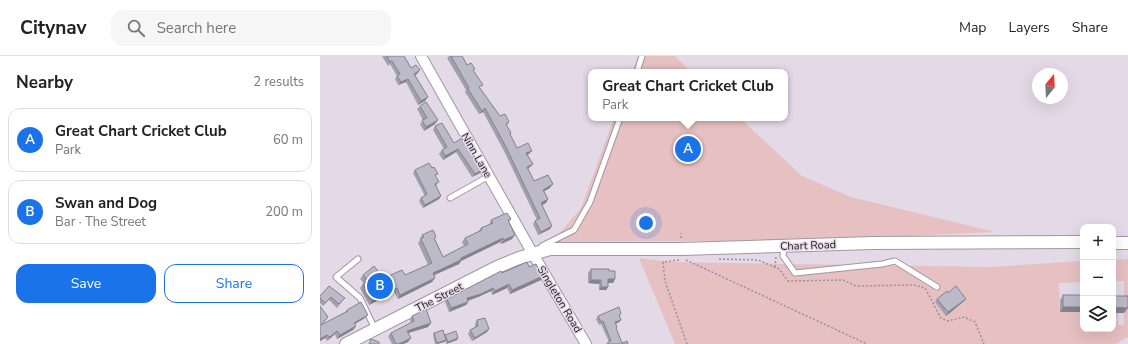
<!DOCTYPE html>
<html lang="en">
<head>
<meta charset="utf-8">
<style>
  :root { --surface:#fff; --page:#f6f6f6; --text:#222; --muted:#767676; --line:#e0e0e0; --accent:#1a73e8 }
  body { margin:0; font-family:"Nunito Sans",sans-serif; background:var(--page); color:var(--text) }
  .controls { position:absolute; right:12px; bottom:12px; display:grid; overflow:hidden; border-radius:8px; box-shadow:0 4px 16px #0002 }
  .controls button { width:36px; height:36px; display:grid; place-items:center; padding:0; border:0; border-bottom:1px solid var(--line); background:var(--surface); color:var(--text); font:20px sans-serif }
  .compass { position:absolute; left:712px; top:12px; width:36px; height:36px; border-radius:50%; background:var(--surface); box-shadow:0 4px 16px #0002; rotate:18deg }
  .you { position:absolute; left:326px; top:167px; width:14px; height:14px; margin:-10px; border:3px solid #fff; border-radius:50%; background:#1a73e8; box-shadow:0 0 0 6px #1a73e833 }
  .badge { display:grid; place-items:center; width:26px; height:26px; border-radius:50%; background:var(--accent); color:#fff; font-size:13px; font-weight:700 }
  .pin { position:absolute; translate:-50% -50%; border:2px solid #fff; box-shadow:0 1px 4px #0006 }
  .popup { position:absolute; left:268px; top:13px; width:200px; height:52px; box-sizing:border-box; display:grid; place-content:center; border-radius:8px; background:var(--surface); filter:drop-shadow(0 1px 3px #0005); font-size:13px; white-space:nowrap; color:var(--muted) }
  .popup b { font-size:15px; color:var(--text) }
  .popup::after { content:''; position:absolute; left:50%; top:100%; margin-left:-8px; border:8px solid transparent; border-top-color:var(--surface) }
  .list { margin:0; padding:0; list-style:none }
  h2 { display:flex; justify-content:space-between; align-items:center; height:52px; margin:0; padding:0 16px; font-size:17px }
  h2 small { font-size:13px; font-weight:400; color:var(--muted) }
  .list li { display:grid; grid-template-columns:26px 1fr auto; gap:12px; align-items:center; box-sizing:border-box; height:64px; margin:0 8px 8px; padding:0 8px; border:1px solid var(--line); border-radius:12px }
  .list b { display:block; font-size:15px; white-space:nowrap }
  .list p { margin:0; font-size:13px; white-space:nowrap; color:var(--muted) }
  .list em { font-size:13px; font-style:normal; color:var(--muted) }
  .actions { display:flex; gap:8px; padding:12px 16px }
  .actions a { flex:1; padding:9px 0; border:1px solid var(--accent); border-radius:12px; text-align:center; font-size:14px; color:var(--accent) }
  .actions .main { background:var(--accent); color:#fff }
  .icon { flex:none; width:22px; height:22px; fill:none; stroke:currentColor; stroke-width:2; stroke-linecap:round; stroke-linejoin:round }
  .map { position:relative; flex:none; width:808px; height:288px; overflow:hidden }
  header { display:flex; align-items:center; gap:24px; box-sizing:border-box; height:56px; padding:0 20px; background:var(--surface); border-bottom:1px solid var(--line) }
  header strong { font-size:19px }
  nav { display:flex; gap:22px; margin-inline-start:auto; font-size:14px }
  .search { width:280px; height:36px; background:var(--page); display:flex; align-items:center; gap:10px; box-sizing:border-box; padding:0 14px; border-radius:12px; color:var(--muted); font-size:15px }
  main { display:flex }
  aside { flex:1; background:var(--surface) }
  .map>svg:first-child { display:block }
</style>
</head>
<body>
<header>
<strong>Citynav</strong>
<div class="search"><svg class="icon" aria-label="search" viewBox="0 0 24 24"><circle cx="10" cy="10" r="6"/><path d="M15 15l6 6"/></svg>Search here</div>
<nav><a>Map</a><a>Layers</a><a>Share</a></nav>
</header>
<main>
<aside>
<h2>Nearby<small>2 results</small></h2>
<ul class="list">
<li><span class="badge">A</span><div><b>Great Chart Cricket Club</b><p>Park</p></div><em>60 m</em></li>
<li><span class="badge">B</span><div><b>Swan and Dog</b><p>Bar · The Street</p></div><em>200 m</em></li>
</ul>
<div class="actions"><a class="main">Save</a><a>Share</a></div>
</aside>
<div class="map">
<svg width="808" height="288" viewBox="0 0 808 288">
  <rect width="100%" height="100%" fill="#e4dae7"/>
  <g fill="#e7c0c1">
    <polygon points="318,0 355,0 371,16 312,16"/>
    <polygon points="294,62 420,62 482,120 531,141 675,176 500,184 232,186 261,152"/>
    <polygon points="319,202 351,206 671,211 763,205 763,226 739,227 740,256 763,256 763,273 793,273 793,257 798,257 798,269 804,269 804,225 793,225 793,204 808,203 808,281 796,288 355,288"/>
  </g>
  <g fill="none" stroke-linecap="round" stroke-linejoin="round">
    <g stroke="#a097a2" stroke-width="7">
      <g id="service">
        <polyline points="317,16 322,0"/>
        <polyline points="130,142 169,120"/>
        <polyline points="222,190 254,174 270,146 300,62"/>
        <polyline points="464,190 463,200 475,217 562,208 575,205 617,231"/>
        <polyline points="38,203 16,221 40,242 55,273"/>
      </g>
    </g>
    <g stroke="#a097a2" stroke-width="12">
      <polyline id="minor" points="101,0 213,198 266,288"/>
    </g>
    <g stroke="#a097a2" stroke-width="14">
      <g id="tertiary">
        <polyline points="793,187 808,187"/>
        <polyline points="26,288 177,211 199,202 230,193 361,193 552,187 763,186"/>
      </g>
    </g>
    <g stroke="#99919b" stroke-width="1.5" stroke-dasharray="2 2" stroke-linecap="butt">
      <polyline points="361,182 361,177"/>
      <polyline points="399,203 438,204 459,213 468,225 523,224 536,230 594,229 605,232 621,262 628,265 644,261 655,266 664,288"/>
      <polyline points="359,204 343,206 345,225 367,288"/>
      <polyline points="366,204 547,288"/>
      <polyline points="455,211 456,201"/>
    </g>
    <use href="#service" stroke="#fff" stroke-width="5"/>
    <use href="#minor" stroke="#fff" stroke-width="10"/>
    <use href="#tertiary" stroke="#fff" stroke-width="12"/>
  </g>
  <g fill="#a2a0ad">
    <polygon points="62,0 84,0 91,12 97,18 95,19 108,41 105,45 98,49 86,26 78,29 75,23 77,20 70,8 68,10"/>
    <polygon points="129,0 142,0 147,9 153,15 160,32 180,60 189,66 187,69 190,78 197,92 209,98 207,99 213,108 208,113 214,125 230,132 224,135 228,143 226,147 222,149 230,173 218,179 213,168 215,165 217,164 184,95 163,56 159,58 145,36 146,34 127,2"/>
    <polygon points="100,50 115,68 104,75 100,68 103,64 97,53"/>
    <polygon points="115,70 162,114 160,117 152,121 136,96 123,104 119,98 122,94 124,93 113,74"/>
    <polygon points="95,114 116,120 117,129 116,130 121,140 119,143 103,152 99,145 101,142 105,140 93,117"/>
    <polygon points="191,163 189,166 192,183 181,188 180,186 141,205 139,208 114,219 112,226 78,243 74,236 49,249 40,232 44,227 40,223 43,219 64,222 85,219 108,209 98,187 100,184 100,182 102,179 115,183 123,201 144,190 142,186 145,182 158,176 161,172 169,169 171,164"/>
    <polygon points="209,211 223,220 221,224 190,238 187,232 172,239 171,235 158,241 148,245 148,246 146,249 129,256 125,246 127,243 182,217"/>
    <polygon points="271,213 289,215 295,223 293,227 288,227 288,231 286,234 279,234 279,228 268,227 268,217"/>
    <polygon points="743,239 763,239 740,256 740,244"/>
    <polygon points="0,240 25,242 17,252 9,244 3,250 0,247"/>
    <polygon points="617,243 646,243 643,246 626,260 615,246"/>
    <polygon points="0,250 8,261 2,269 25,256 27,254 45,262 35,268 36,270 33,274 17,283 15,278 7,285 5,282 0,285"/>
    <polygon points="92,260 108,271 88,277 88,286 83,288 72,288 68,280 71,277 91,267 90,264"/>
    <polygon points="278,260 299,260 301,264 299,266 295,268 296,272 302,287 308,288 286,288 289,286 281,268 279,269 276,263"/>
    <polygon points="157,264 167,276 152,285 148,278 150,274 155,271 155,268"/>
    <polygon points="114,277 125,279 138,282 137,284 126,288 126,285 118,288 115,288 113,279"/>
  </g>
  <g fill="#84828d">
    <polygon points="100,14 97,18 92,21 94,18"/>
    <polygon points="88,23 86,26 78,29 81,26"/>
    <polygon points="108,41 105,45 98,49 101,45"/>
    <polygon points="165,52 163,56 159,58"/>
    <polygon points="118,64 115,68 104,75 106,71"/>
    <polygon points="138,93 136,96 123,104 125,100"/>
    <polygon points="212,95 209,98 204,101 206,97"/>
    <polygon points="213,108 210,111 205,114 207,111"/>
    <polygon points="162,114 160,117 152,121 155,118"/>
    <polygon points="233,128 230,132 221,137 223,134"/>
    <polygon points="121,140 119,143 103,152 105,149"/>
    <polygon points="228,143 226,147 218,151 221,147"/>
    <polygon points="232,170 230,173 218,179 221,176"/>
    <polygon points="195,179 192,183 181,188 184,184"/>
    <polygon points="183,182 180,186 141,205 139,208 110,221 113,217 141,202"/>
    <polygon points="223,220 221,224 190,238 192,234"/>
    <polygon points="115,222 112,226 78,243 80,239"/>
    <polygon points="288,223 295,223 293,227 286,227"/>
    <polygon points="271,224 281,224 279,228 268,227"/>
    <polygon points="189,228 187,232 172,239 175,235"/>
    <polygon points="281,231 288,231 286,234 279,234"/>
    <polygon points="77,232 74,236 49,249 52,245"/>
    <polygon points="173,232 171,235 158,241 144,246 147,242"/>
    <polygon points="646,243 643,246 626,260 628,256"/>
    <polygon points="148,246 146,249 129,256 131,252"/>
    <polygon points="743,251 763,251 763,256 740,256"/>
    <polygon points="793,251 808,252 804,257 793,257"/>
    <polygon points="48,259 45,262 31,270 34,267"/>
    <polygon points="301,264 299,266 293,269 295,266"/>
    <polygon points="111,267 108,271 85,278 87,275"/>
    <polygon points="36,270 33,274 17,283 20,279"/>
    <polygon points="169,273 167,276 152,285 155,282"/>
    <polygon points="17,275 15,278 7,285 10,281"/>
    <polygon points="7,279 5,282 0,285 0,283"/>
    <polygon points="91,282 88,286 83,288 79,288"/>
    <polygon points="138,282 137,284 126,288 128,286"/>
    <polygon points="126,284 125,286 116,288 117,287"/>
  </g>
  <g fill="#bcbac9" stroke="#84828d">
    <polygon points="67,0 84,0 91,12 96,9 100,14 94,18 108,41 101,45 88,23 81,26 77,20 80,18 72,5 70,6"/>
    <polygon points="131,0 142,0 147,9 151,7 155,13 153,14 163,29 159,31 180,60 185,58 189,66 186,68 191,77 190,78 197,92 208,87 212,95 206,97 213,108 207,111 214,125 228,119 233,128 223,134 228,143 221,147 232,170 221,176 215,165 220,162 186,91 165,52 162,55 148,33 149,32"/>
    <polygon points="106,46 118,64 106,71 102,64 107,62 100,50"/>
    <polygon points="122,67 134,87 142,82 143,84 145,83 162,114 155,118 138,93 125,100 122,94 127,91 115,70"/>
    <polygon points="109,107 112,112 114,111 118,118 115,119 119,126 115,128 121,140 105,149 101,142 107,138 95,114"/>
    <polygon points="187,157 191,163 188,164 195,179 184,184 183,182 141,202 141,204 113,217 115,222 80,239 77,232 52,245 43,228 48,225 43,219 54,210 59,217 61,217 64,222 82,214 85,219 112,207 101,183 104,181 102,179 113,174 116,181 114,182 123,201 148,188 145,182 162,174 161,172 173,167 171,164"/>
    <polygon points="207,206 209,211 216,208 223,220 192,234 189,228 175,235 173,232 161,238 147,242 148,246 131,252 127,243 181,215 182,217"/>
    <polygon points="271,213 289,213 289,215 295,215 295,223 288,223 288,231 281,231 281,224 271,224"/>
    <polygon points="9,230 25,242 19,248 11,241 5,247 0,242 0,240"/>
    <polygon points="636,230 646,243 628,256 617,243 627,235 628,237"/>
    <rect x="743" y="239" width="20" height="12"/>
    <polygon points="793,240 808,240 808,252 793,251"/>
    <polygon points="41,246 48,259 34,267 36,270 20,279 17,275 10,281 7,279 0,283 0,250 8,261 1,269 28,255 27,254"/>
    <polygon points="299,251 301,258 299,259 301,264 295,266 297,271 296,272 302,287 307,285 308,288 288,288 288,286 291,285 283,265 281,266 278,260"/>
    <polygon points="106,253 111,267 87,275 91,282 79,288 76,288 71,277 94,265 92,260"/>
    <polygon points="165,262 169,273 155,282 150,274 158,270 157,264"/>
    <polygon points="123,274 126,284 117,287 114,277"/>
    <polygon points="136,275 138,282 128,286 125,279"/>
    <polygon points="51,283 59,286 59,288 49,288"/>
  </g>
  <g text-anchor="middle" stroke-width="3" stroke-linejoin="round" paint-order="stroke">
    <g font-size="11" fill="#1e1a1f" stroke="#e4dae7">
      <text transform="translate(157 99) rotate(60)" y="4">Ninn Lane</text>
      <text transform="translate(488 189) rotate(-2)" y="4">Chart Road</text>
      <text transform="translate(119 241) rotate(-27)" y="4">The Street</text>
      <text transform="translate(240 243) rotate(59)" y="4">Singleton Road</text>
    </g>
  </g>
</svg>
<div class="controls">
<button>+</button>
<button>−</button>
<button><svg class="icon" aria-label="layers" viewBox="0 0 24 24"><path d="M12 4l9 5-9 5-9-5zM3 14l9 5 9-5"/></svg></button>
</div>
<svg class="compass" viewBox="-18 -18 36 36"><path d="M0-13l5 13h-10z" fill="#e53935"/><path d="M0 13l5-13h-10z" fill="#767676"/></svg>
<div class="you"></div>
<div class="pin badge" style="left:368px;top:93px">A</div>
<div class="popup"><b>Great Chart Cricket Club</b>Park</div>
<div class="pin badge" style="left:60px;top:230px">B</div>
</div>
</main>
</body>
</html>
